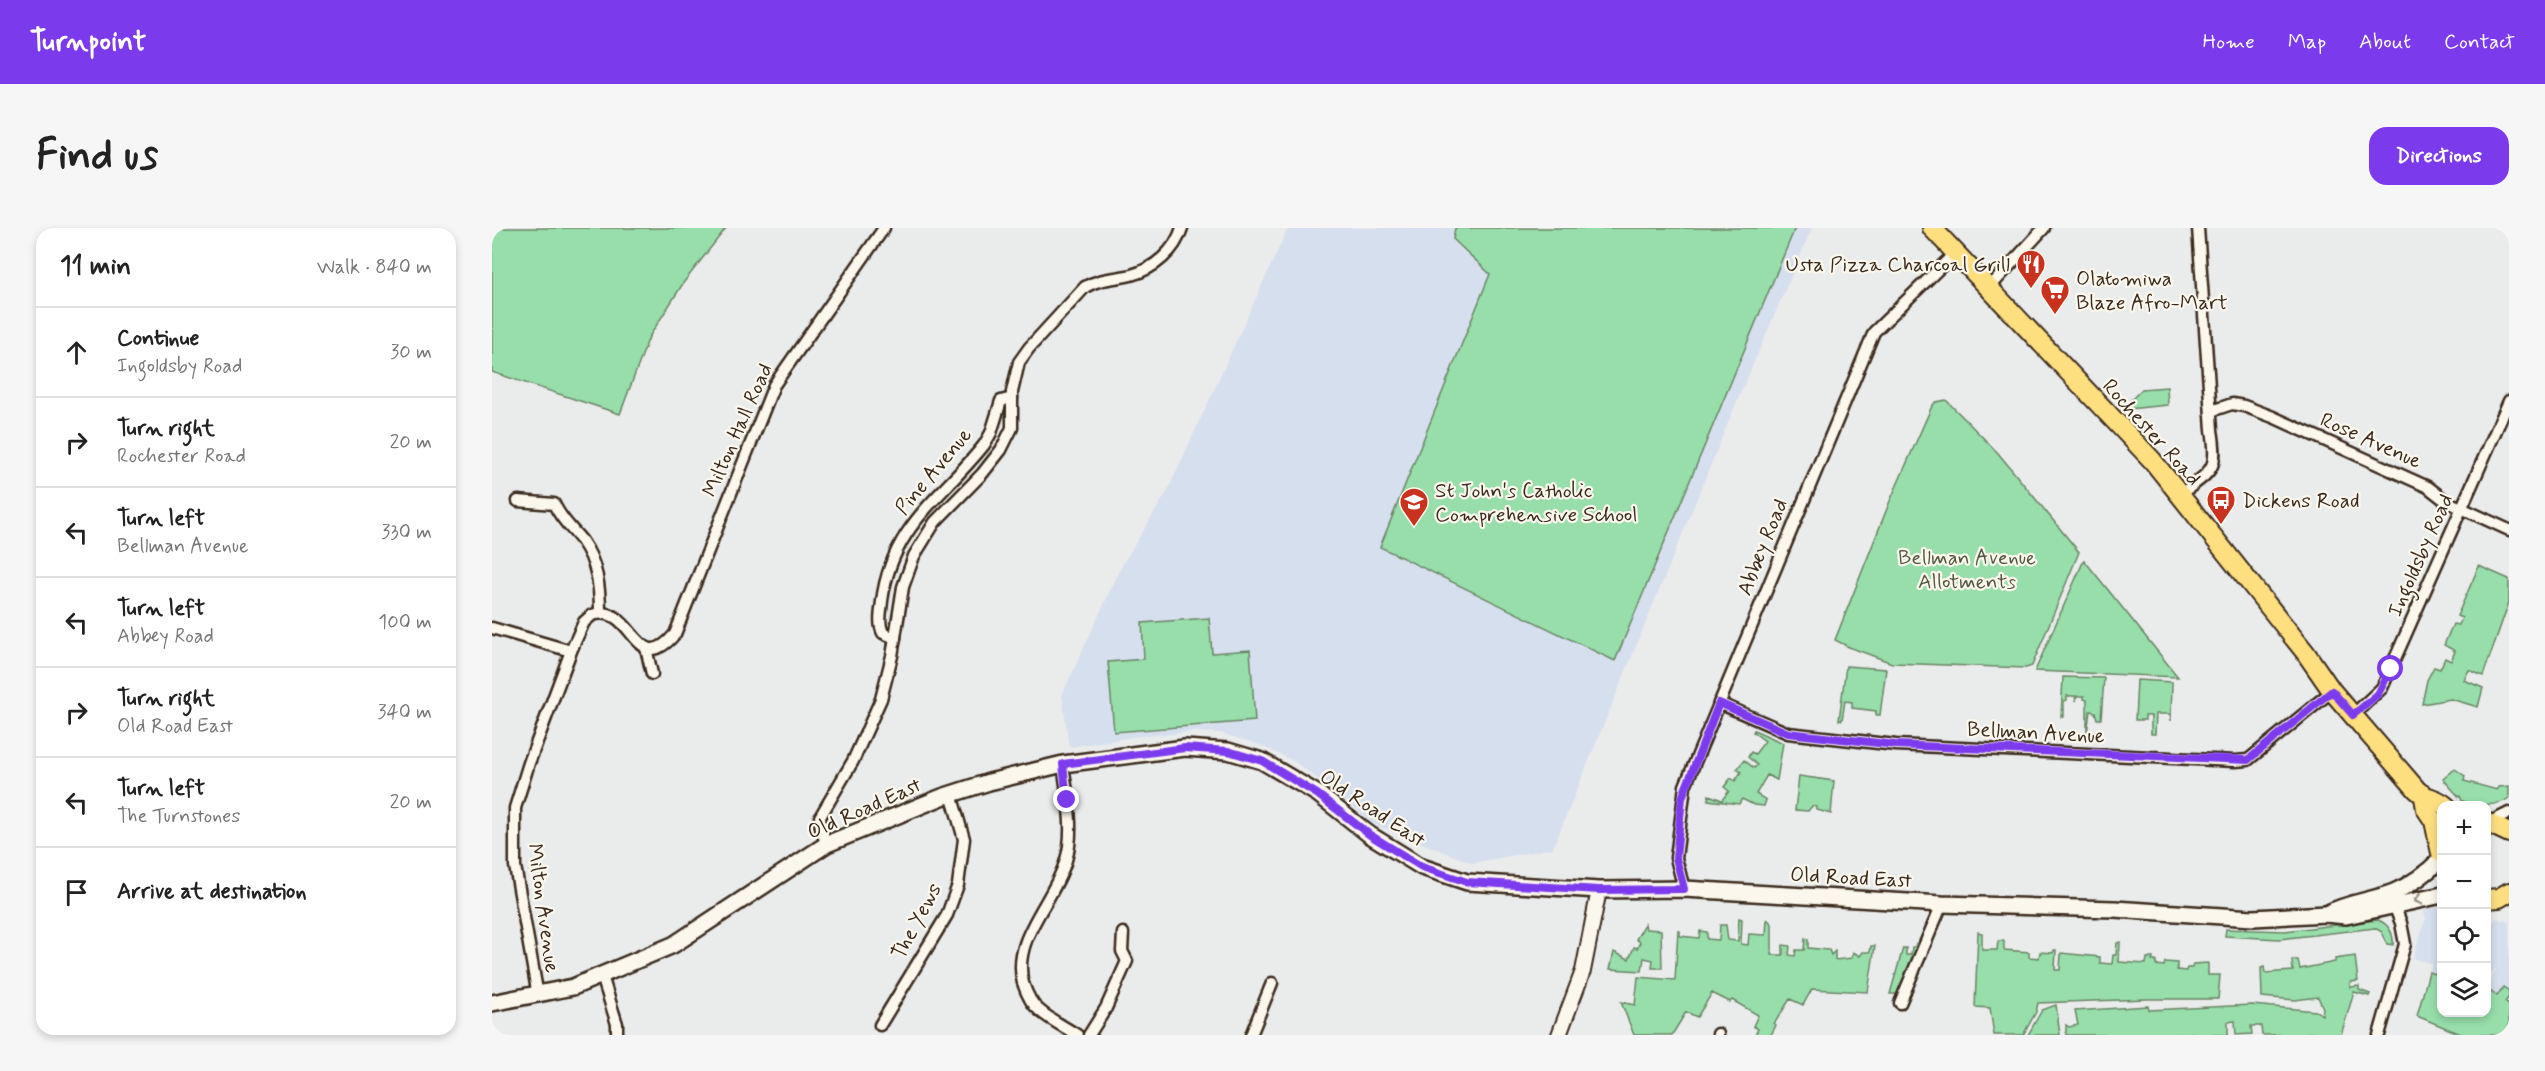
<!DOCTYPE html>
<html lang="en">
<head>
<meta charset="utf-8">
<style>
  :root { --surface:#fff; --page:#f6f6f6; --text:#222; --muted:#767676; --line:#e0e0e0; --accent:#7c3aed }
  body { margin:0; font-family:Mynerve,sans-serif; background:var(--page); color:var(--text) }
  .controls { position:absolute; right:18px; bottom:18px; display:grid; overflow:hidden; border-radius:12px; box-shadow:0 3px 9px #0003 }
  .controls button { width:54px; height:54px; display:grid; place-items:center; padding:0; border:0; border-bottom:2px solid var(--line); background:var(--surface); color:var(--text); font:30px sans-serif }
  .stop { position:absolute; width:18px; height:18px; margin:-14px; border:4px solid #7c3aed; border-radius:50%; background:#fff }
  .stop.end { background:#7c3aed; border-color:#fff; box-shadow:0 2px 6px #0008 }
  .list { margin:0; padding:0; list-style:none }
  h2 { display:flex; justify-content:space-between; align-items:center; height:78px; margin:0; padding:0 24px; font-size:26px }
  h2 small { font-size:20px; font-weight:400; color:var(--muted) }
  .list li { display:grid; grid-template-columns:39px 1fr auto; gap:18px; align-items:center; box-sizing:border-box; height:90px; padding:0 24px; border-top:2px solid var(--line) }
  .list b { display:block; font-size:22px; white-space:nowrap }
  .list p { margin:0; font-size:20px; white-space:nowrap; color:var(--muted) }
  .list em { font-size:20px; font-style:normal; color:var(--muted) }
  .icon { flex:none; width:33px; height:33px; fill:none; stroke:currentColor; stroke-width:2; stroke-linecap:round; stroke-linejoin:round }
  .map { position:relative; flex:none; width:2017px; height:807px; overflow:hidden; border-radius:18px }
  header { display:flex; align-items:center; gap:36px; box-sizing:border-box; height:84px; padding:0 30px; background:var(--accent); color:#fff }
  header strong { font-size:28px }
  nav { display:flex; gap:33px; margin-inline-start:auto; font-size:21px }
  .intro { display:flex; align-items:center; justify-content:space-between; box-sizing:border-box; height:144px; padding:0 36px }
  h1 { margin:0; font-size:42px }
  .button { padding:15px 27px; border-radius:18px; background:var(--accent); color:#fff; font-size:21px; font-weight:700 }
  main { display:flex; gap:36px; padding:0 36px }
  aside { flex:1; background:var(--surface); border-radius:18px; box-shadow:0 3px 9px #0003 }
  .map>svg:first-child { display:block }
</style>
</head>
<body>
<header>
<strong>Turnpoint</strong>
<nav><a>Home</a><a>Map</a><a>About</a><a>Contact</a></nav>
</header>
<div class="intro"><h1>Find us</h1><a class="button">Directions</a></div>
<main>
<aside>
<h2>11 min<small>Walk · 840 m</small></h2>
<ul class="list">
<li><svg class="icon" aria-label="ahead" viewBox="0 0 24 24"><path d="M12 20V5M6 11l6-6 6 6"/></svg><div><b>Continue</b><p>Ingoldsby Road</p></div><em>30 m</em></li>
<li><svg class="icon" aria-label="right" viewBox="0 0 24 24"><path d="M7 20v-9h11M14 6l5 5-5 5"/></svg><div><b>Turn right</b><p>Rochester Road</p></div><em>20 m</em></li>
<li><svg class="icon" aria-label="left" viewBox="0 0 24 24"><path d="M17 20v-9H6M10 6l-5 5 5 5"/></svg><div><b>Turn left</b><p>Bellman Avenue</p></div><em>330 m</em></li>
<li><svg class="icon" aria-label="left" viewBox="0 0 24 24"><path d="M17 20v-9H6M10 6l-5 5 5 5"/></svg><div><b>Turn left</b><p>Abbey Road</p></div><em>100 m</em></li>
<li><svg class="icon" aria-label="right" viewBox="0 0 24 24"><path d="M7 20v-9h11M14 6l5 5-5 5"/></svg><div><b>Turn right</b><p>Old Road East</p></div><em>340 m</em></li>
<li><svg class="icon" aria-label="left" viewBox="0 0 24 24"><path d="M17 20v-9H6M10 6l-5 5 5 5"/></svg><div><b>Turn left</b><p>The Turnstones</p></div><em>20 m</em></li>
<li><svg class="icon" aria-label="arrive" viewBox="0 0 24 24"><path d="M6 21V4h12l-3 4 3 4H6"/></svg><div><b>Arrive at destination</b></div></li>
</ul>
</aside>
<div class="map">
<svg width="2017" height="807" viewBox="0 0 2017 807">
  <rect width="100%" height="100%" fill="#eaecec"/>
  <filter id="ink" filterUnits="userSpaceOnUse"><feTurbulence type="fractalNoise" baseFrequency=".0167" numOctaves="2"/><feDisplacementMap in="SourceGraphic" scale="12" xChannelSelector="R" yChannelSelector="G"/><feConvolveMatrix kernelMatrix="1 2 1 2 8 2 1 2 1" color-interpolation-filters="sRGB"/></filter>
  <g filter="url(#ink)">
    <g fill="#d6dfed">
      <polygon points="796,0 1320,0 1243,178 1061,620 980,635 882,596 832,555 800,532 765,516 728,505 701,504 641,509 577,519 570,467 630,337 675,264"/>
      <polygon points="1938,680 1949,680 1950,739 1947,747 1937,744 1940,736 1921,730 1934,690 1931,682"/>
      <polygon points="2004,690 2017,694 2017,763 2011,759 2005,768 1995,761 2004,742 2003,741 1998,747 1995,746 1995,693 2000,695"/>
    </g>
    <g fill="#97deab" stroke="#698464" stroke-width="1.5">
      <polygon points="0,0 234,0 192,54 157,109 128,186 0,144"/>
      <polygon points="963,0 1303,0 1123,433 888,319 998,46 961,11"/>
      <polygon points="1675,159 1676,177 1636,181 1633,178 1650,161"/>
      <polygon points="1454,172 1506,225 1587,324 1540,438 1534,440 1400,435 1357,419 1343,412 1398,273 1440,178 1444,174"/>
      <polygon points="1592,332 1686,449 1543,443"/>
      <polygon points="1987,338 2017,351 2017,374 1991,448 1977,442 1972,452 1991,460 1986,479 1959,471 1930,476 1935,452 1942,439 1948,441 1953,430 1959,433 1963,423 1952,417 1961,396 1967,397 1970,390 1965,388"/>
      <polygon points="717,390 720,425 758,422 763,493 622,504 616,434 652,431 650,395"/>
      <polygon points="1354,438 1394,441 1388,487 1384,487 1384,483 1360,480 1360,474 1353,473 1350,492 1347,492"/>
      <polygon points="1571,449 1612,450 1609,491 1605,491 1603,484 1598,483 1595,506 1595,472 1592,471 1592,468 1585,468 1584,473 1583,468 1575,468 1575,472 1572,473 1572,489 1569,489"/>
      <polygon points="1645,452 1680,454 1679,493 1678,486 1664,486 1663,506 1659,506 1659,488 1653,488 1653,492 1643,492"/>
      <polygon points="1262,502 1291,515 1285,552 1275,547 1264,566 1274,572 1272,578 1262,577 1250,571 1247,576 1216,572 1217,567 1230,572 1237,563 1232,559 1239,550 1243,553 1249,544 1245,541 1252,532 1262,540 1265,537 1256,529 1259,524 1263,526 1273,513 1261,504"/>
      <path d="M1963 541 1973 548 1972 553 2005 562 2007 559 2017 558V570C2006 579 1984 578 1970 573L1968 568 1967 569 1951 551Z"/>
      <polygon points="1307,548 1342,553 1339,586 1325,582 1325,579 1320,578 1316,583 1303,582"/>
      <polygon points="1247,690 1250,691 1249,716 1256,717 1257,706 1274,707 1275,691 1280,696 1280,727 1291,727 1291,717 1298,718 1297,727 1303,728 1304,722 1312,722 1313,710 1316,711 1316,720 1337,722 1339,727 1343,723 1343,732 1360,730 1361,724 1368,728 1371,724 1378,724 1379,718 1383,718 1376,764 1320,761 1311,777 1298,771 1282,796 1284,797 1279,807 1263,807 1266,801 1261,798 1266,787 1240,772 1238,774 1220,765 1205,789 1194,784 1180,807 1142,807 1129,774 1143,777 1146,749 1183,752 1186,703 1188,703 1188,708 1207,710 1208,703 1215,704 1215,711 1227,712 1228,697 1234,697 1236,712 1246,713"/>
      <path d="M1886 692C1897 696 1902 706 1901 717L1895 716 1890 704 1883 700 1787 711 1733 708 1734 701 1793 703Z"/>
      <polygon points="1153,696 1154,701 1169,702 1170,740 1160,740 1161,732 1152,730 1150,743 1118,741 1122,724 1137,731 1142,719 1145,720 1148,714 1144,711"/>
      <polygon points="1486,704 1490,705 1490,722 1505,722 1506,713 1512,713 1512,722 1537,724 1537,729 1547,730 1548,724 1561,725 1562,722 1564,722 1563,742 1568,742 1569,725 1608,729 1608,735 1620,736 1621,727 1624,727 1625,715 1628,714 1627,734 1654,736 1655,730 1661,730 1660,733 1664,733 1664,737 1672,738 1673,734 1685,735 1685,742 1694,743 1695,740 1700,740 1701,736 1716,735 1716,747 1728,747 1726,771 1655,771 1546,775 1544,784 1531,807 1502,807 1498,780 1483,779"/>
      <polygon points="1424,715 1429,715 1405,766 1398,766 1411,720 1414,720 1414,727 1419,727 1420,719 1423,719"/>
      <polygon points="1863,728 1866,753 1858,754 1858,759 1867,758 1867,762 1878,766 1877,768 1862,764 1849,807 1814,805 1813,807 1770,807 1769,798 1759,798 1760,806 1744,807 1743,793 1736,794 1736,807 1703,807 1702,805 1683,807 1574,807 1574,797 1577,799 1586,797 1583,783 1656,778 1657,782 1760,777 1824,783 1830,787 1831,780 1826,769 1803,772 1770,769 1769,740 1772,739 1773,745 1801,743 1800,732 1806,732 1808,741 1843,734 1843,731"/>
      <polygon points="1949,739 1950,784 1994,784 1995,761 2005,768 2011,759 2017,763 2017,769 2013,774 2017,778 2017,807 1971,807 1925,788 1937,744 1947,747"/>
      <polygon points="1564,777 1568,807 1536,807 1550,782"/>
    </g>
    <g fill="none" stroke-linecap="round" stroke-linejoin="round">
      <g stroke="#3b2a1e" stroke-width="15">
        <g id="minor">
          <polyline points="1498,59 1552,0"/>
          <polyline points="1719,183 1740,176 1752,178 1781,189 1936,259 1954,273 2017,302"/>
          <path d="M1688 267C1719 242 1727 244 1720 202L1706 0"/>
          <path d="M26 273 62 276C70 293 79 299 90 313 105 334 108 359 108 384"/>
          <polyline points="0,400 79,423"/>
          <path d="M403 410 391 405C386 395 389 384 390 373 400 297 449 271 492 217L499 205 509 173 520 170"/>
          <polyline points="154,420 160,446"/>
          <polyline points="1227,475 1296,505 1404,517 1743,533 1756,532 1840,463"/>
          <polyline points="1861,487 1890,460 2017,173"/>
          <path d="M571 536C575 567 583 602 574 632 562 674 519 710 531 755 534 764 539 776 547 782 558 792 573 799 585 807"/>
          <polyline points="1997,595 2017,585"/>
          <path d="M335 616 329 602 328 589 361 533 389 471 400 428 411 359 422 328 443 294 490 246 509 222 520 200V164L527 134 537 120 593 59C608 50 623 51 639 47 662 41 683 23 690 0"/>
          <polyline points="1192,661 1184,630 1193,558 1382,104 1464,24"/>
          <polyline points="110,748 125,796 125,807"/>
          <path d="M46 768 23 638V580L37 535 79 423 92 394 100 387C142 373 143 453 183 406L282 157 392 0"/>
          <polyline points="1408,775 1450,676"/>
          <polyline points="388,797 455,687 466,657 472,611 459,566"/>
          <polyline points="597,807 614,780 635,733 630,723 631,705"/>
          <polyline points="759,807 780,755"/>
          <polyline points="1226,807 1226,806"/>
          <polyline points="1887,807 1913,716 1909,695 1900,672"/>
        </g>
      </g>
      <g stroke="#3b2a1e" stroke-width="18">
        <polyline id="tertiary" points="1067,807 1091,743 1107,662"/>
      </g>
      <g stroke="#3b2a1e" stroke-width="20">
        <g id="secondary">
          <path d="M1834 686C1856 674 1880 673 1902 664 1921 656 1935 645 1949 631"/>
          <polyline points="0,775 81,759 181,717 335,616 450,569 497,554 571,536 693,520 736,523 770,533 826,566 878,607 930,639 975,654 1107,662 1192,661 1450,676 1622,681 1761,690 1834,686 1854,688 1950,667"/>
        </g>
      </g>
      <g stroke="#3b2a1e" stroke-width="22">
        <g id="primary">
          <path d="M1440 0 1660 232 1813 424 1840 463 1925 562C1934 571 1944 569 1954 578"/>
          <polyline points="1932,569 1934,581 1942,593 1949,625"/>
          <polyline points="1994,594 2017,605"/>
          <polyline points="1994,671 2007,670 2017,664"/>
        </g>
      </g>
      <use href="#minor" stroke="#fbf7ec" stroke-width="10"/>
      <use href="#tertiary" stroke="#fbf7ec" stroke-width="14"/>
      <use href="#secondary" stroke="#fbf7ec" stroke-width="15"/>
      <use href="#primary" stroke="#fedf80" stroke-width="18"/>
    </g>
    <defs><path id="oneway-chevron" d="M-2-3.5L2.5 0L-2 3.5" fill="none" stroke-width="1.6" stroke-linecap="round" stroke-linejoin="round" transform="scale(1.5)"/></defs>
    <use stroke="#9b9085" href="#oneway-chevron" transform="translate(1926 672) rotate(167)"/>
  </g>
  <g fill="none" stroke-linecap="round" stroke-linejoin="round" filter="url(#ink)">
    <polyline stroke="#7c3aed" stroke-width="8" points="575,572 571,536 693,520 736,523 770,533 825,566 878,607 930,639 975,654 1107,662 1192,661 1184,630 1190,570 1227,475 1296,505 1404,517 1756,532 1840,463 1861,487 1886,466 1899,441"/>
  </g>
  <defs>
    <g id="restaurant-pin" transform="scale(1.5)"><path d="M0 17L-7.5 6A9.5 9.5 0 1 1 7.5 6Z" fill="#c8321e" stroke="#fbf7ec"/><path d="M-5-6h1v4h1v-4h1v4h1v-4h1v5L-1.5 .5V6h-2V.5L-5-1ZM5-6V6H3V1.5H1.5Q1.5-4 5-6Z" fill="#fff"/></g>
    <g id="supermarket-pin" transform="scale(1.5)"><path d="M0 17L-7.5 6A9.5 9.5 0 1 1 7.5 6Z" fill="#c8321e" stroke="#fbf7ec"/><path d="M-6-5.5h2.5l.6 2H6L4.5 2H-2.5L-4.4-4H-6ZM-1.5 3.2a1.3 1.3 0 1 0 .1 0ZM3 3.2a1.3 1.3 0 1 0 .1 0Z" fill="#fff"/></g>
    <g id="bus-pin" transform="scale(1.5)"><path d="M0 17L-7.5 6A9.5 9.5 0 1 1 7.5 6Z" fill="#c8321e" stroke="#fbf7ec"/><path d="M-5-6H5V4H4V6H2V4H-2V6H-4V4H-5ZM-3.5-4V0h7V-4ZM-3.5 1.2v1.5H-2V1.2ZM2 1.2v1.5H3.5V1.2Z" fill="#fff"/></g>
    <g id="school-pin" transform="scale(1.5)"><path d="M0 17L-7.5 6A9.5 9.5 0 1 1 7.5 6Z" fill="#c8321e" stroke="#fbf7ec"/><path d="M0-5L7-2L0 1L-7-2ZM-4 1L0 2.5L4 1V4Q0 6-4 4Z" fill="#fff"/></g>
  </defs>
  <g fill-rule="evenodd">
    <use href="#restaurant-pin" x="1539" y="36"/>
    <use href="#supermarket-pin" x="1563" y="62"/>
    <use href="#bus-pin" x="1729" y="272"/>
    <use href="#school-pin" x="922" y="274"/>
  </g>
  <g text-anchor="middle" stroke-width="4.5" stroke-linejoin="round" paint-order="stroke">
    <g font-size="21" fill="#3b2a1e" stroke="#fbf7ec" text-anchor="start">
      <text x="1518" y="43" text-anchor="end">Usta Pizza Charcoal Grill</text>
      <text x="1584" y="57">Olatomiwa<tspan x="1584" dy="24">Blaze Afro-Mart</tspan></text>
      <text x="943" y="269">St John's Catholic<tspan x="943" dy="24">Comprehensive School</tspan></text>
      <text x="1750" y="279">Dickens Road</text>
    </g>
    <g font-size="21" fill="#3b2a1e" stroke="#fbf7ec">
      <text transform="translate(245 202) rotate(-66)" y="7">Milton Hall Road</text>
      <text transform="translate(1660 204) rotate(48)" y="7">Rochester Road</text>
      <text transform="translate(1879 212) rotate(24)" y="7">Rose Avenue</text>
      <text transform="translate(441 243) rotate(-50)" y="7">Pine Avenue</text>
      <text transform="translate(1270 319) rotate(-68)" y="7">Abbey Road</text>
      <text transform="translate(1928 327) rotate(-66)" y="7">Ingoldsby Road</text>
      <text transform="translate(1544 504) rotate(3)" y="7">Bellman Avenue</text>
      <text transform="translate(372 580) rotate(-24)" y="7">Old Road East</text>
      <text transform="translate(881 580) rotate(34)" y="7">Old Road East</text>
      <text transform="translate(1359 649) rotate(3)" y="7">Old Road East</text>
      <text transform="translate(52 680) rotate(82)" y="7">Milton Avenue</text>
      <text transform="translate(424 693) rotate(-62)" y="7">The Yews</text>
    </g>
    <g font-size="21" fill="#525741" stroke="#fbf7ec">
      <text x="1475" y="336">Bellman Avenue<tspan x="1475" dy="24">Allotments</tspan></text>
    </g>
  </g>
</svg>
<div class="controls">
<button>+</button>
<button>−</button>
<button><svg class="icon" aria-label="locate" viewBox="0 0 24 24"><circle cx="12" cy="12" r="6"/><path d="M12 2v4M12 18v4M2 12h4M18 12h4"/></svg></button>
<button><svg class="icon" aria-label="layers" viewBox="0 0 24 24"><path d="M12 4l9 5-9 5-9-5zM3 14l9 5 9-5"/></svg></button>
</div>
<div class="stop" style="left:1899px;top:441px"></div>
<div class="stop end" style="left:575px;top:572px"></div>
</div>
</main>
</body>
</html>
